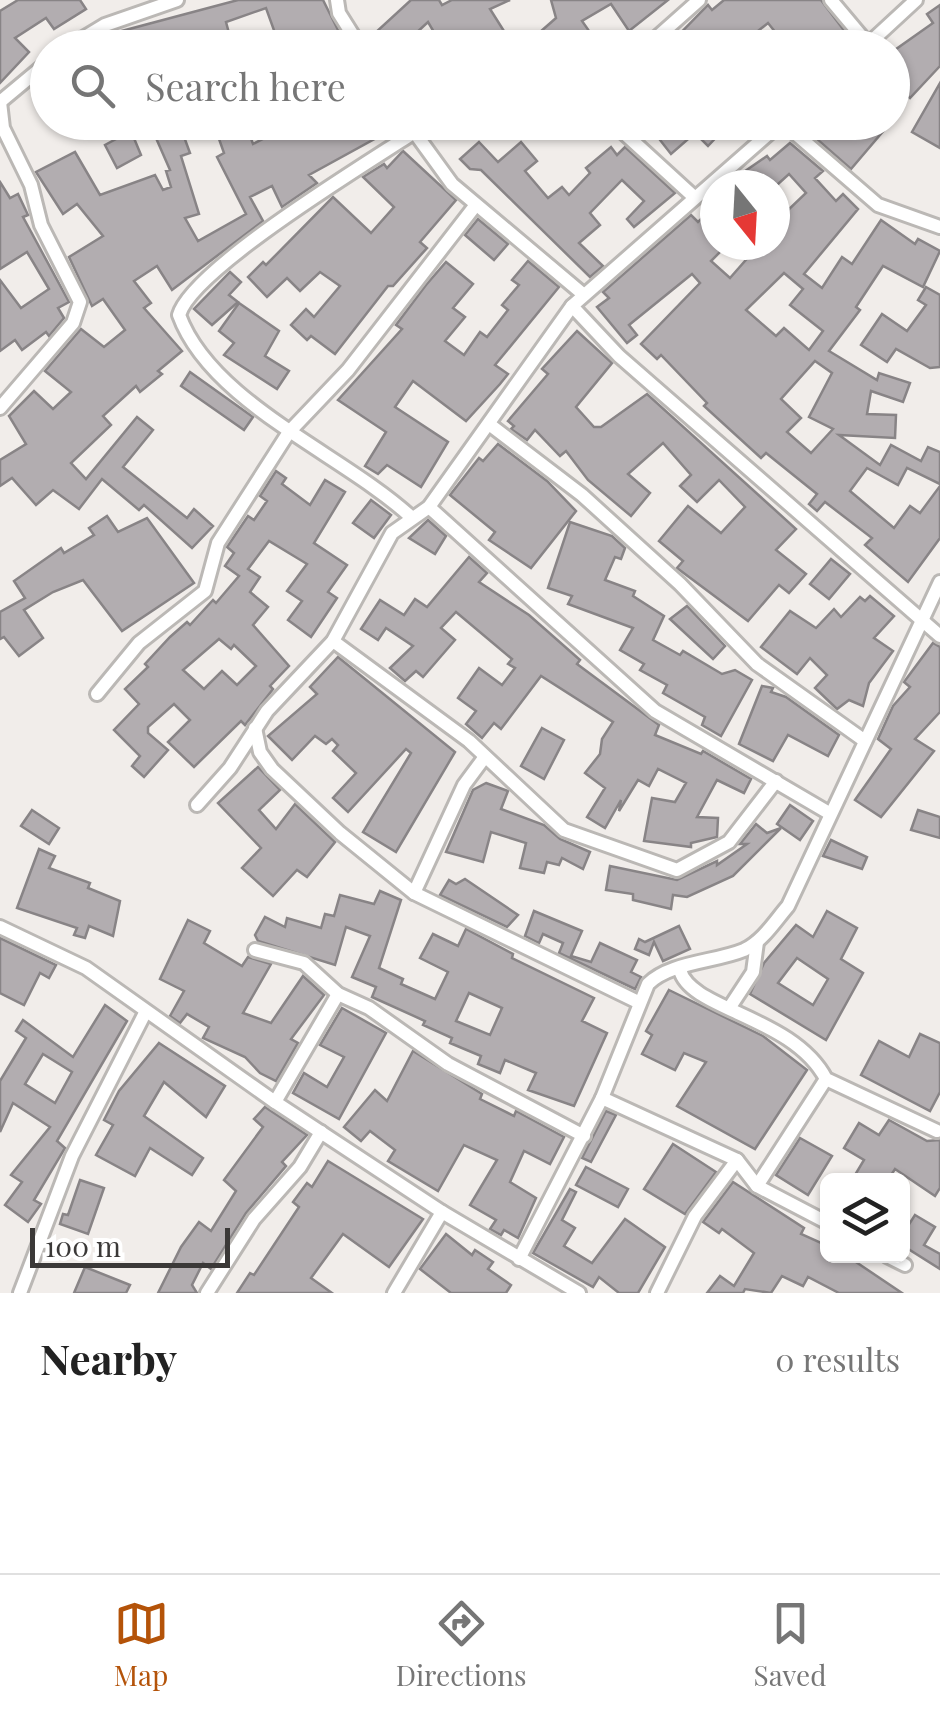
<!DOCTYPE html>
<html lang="en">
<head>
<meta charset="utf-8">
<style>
  :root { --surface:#fff; --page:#f2f2f2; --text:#222; --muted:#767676; --line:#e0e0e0; --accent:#b45309 }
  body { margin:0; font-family:"Playfair Display",serif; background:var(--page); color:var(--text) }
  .controls { position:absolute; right:30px; bottom:30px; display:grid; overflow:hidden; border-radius:15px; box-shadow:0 2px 8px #0004 }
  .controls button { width:90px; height:90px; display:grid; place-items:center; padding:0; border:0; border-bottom:2px solid var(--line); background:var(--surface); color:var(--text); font:50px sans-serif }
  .compass { position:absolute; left:700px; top:170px; width:90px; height:90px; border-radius:50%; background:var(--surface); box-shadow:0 2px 8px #0004; rotate:162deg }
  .scale { position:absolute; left:30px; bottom:25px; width:200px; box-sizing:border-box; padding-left:10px; border:5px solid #3b3938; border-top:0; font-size:28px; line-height:35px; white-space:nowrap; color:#3b3938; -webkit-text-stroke:8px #fff; paint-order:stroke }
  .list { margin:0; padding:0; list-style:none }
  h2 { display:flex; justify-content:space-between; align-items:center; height:130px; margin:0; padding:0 40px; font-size:42px }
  h2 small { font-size:32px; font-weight:400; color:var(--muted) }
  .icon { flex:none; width:55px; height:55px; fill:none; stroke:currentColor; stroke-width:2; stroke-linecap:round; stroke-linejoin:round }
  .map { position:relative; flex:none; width:940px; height:1293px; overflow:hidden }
  .search { position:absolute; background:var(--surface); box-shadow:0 2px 8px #0004; left:30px; right:30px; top:30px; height:110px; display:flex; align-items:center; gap:25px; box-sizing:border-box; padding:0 35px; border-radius:55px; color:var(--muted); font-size:38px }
  .sheet { height:280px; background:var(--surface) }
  nav { display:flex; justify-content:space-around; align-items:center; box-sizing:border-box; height:140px; border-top:2px solid var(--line); background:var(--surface); font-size:28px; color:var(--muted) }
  nav a { display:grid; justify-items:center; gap:5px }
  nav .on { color:var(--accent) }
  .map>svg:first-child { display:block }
</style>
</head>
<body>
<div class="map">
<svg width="940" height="1293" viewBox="0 0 940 1293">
  <rect width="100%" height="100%" fill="#f1edea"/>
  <g fill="#b2adb0" stroke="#888486" stroke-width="2.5" fill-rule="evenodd">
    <polygon points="18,0 80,0 86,9 54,29 46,18 15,38 29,52 0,83 0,11"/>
    <polygon points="238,0 323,0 347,48 237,48 275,33 266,8 226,22 233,48 87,48 118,32"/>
    <polygon points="411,0 439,0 442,5 452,0 510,0 490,9 509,39 496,48 471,48 461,32 441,44 428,22 400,48 388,48 375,33"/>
    <polygon points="551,0 668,0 629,31 611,4 582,21 594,38 589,41 594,48 537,48 531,40 556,18"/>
    <polygon points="724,0 821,0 846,33 828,48 788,48 768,23 737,48 666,48 708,5 712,10"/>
    <polygon points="940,5 940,66 910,98 892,82 892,52 933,23 927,14"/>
    <polygon points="940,83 940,148 912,132"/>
    <polygon points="149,122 174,122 179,136 183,134 190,153 181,156 199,214 185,218 198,241 246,214 217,157 224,153 213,122 245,122 253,144 276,132 273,122 398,126 309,175 317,183 282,207 272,186 250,197 263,221 172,290 157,266 134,281 151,303 144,308 182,351 158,371 162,374 140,392 136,386 103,416 111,425 71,463 86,479 137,417 153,430 123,467 187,518 194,509 213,526 192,548 144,505 139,510 102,479 79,509 53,490 36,505 12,478 0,486 0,460 26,444 9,416 34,391 53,409 71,392 45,371 81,329 104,347 125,330 103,299 92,306 69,257 103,236 77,204 63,214 36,172 75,152 100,195 155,175 163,190 171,187 166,171 170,170"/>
    <polygon points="646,122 717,122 724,129 708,146 695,133 671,154"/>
    <polygon points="818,122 891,122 851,169 810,133"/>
    <polygon points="131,131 141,155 117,168 105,145"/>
    <polygon points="479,142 498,162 521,142 537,161 525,171 548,198 562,187 569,195 590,173 586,168 611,147 617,155 625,147 675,193 634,227 627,219 644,201 622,180 590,213 600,225 579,243 603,266 590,277 481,170 470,169 460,159"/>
    <path d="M790 143 823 171 815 178 836 201 843 194 858 209 804 274 822 288 842 257 852 264 881 220 915 244 918 239 940 251 923 287 883 266 856 307 860 310 829 351 877 380 879 373 910 383 903 402 871 391 867 414 896 415 895 438 839 435 880 465 891 445 921 461 928 447 940 452V484L907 468 898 485 867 468 850 491 894 528 910 506 920 513 940 486V538L908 582 865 545 872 538 825 502 817 511 809 504 817 494 766 453 761 458 704 406 707 403 661 355 657 359 641 344 700 283 692 274 629 325 637 335 627 343 597 307 609 298 603 292 691 215 698 222 715 206V245L723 249 711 261 730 278 759 245H775V205L784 214 806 193 789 174 777 185H725L767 156 770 160ZM784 273 803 289 790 305 823 331 809 350 784 328 776 336 746 310ZM815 361 832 373 809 417 833 429 811 453 787 432 801 418 781 399Z"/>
    <polygon points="403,151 456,200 420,242 427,248 393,286 388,286 335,354 311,336 307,340 291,325 306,309 314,317 340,286 320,272 300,291 287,278 267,297 248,277 263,262 266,265 333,197 371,233 394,207 363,177 384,164 387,168"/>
    <polygon points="0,182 10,198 18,194 28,215 23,217 69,302 58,308 64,318 49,336 46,332 22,350 15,340 0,351 0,280 21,308 49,289 27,252 0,269"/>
    <polygon points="478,219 508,244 494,260 465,235"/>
    <polygon points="528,261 559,287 495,365 508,374 500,384 466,421 413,381 395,407 448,442 421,487 387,465 378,474 365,466 386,432 338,400 402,329 396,325 426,285 446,262 473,284 453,308 465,317 445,341 464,355 480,332 487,337 508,310 502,305 519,285 512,280"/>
    <polygon points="230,272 241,282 229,295 238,302 212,325 194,309"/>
    <polygon points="926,287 940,295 940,367 930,368 896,349 887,362 861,345 882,314 907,331 926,305 918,300"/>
    <polygon points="239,303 279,331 265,356 289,371 277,389 224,355 234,343 219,331"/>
    <polygon points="577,331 612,363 576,407 594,427 601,427 647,394 796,529 776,550 806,574 789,593 779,585 748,621 677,568 683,561 659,541 688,506 721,533 745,507 719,480 697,502 680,486 691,475 663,443 628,474 650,493 631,516 588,480 566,451 560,456 535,430 527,440 511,429 514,426 508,421 548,374 542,369"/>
    <polygon points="190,372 253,417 244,430 181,386"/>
    <polygon points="498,444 547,481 576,511 531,568 489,540 495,532 450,495 479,458 483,461"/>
    <path d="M276 471 286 478 282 484 310 505 325 480 345 492 314 543 347 565 328 592 337 598 311 637 288 620 302 601 287 591 307 564 269 541 248 569 260 577 250 592 268 607 253 625 289 666 270 686 273 689 245 725 241 721 194 767 168 742 190 720 174 704 148 727V733L168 750 144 777 132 766 140 756 114 730 139 704 125 689 148 667 145 664 170 637 187 622 190 625 213 600 216 603 239 576 225 566 234 553 227 547 248 516 254 520 267 501 260 496ZM219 639 231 649 234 645 256 666 237 685 222 671 204 689 183 670Z"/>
    <polygon points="371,500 391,515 374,538 353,523"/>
    <polygon points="107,516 118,532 147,518 194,583 122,631 83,580 53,592 24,610 43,638 19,656 4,637 0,639 0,612 25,598 14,581 61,548 64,553 94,535 89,528"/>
    <polygon points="428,520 446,536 435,554 409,538"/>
    <polygon points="570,522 612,536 625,548 621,559 615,557 605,580 635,591 633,596 664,616 653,640 680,655 683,651 722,674 735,670 752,680 721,736 702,725 705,717 663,693 667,685 640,670 644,664 620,650 633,628 568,604 572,596 548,588"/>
    <polygon points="469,557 487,573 479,582 529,615 580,660 577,664 659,725 655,735 701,754 703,751 751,779 744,793 717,780 697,817 718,818 717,837 691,843 691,847 644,841 652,798 675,802 686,783 658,769 649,786 638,780 619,811 621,800 605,828 587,817 605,788 585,773 600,754 602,739 613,722 541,676 501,729 494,723 482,738 466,724 476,711 458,698 479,668 502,685 515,668 508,664 512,659 456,612 441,628 455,640 423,677 416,671 405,681 390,668 413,646 386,628 378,640 361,629 380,600 404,615 415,599 427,607"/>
    <polygon points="831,559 850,574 829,599 810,584"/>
    <polygon points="870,596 894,616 874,638 893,651 869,683 863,706 849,700 837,709 815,688 827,675 810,658 797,674 761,647 790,611 816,628 834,609 841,617 860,597 865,601"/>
    <polygon points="687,606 725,646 713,659 670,619"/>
    <polygon points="933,643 940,647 940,712 915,739 934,751 881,817 855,800 891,749 878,739 893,706 910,687 904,682"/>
    <polygon points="338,657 455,752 396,852 363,832 411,753 406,749 348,812 333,798 356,773 333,751 338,745 332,739 326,744 315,736 292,760 268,736 317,694 310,687"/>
    <polygon points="762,686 773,688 771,692 786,697 839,735 828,756 788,735 773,761 739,744"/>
    <polygon points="542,728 564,740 544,779 521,766"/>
    <polygon points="258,767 280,790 259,810 276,829 295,804 335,842 307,877 297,870 273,896 242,868 261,848 218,803"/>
    <polygon points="486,783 508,791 501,809 544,825 560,839 590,852 583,869 562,858 559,865 547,862 544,873 520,868 526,843 491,832 483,862 446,852 473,790"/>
    <polygon points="790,805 813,821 800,840 777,824"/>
    <polygon points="32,810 59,828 49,844 21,826"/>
    <polygon points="918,810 940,817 940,838 911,830"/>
    <polygon points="756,824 767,833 781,828 733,876 687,897 673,895 671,909 633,900 633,894 606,890 610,866 677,880 717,861 717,865 747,844 740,844"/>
    <polygon points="831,840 867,857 862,869 823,856"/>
    <polygon points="39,849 55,856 49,868 90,883 88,888 120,901 113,936 89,926 85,938 74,935 77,928 17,908"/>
    <polygon points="465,879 518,915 507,927 440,895 449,880 456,884"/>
    <path d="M380 891 401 900 379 968 403 979 401 984 435 999 448 972 420 958 433 934 458 946 466 929 513 954 512 958 594 998 582 1021 607 1033 574 1106 528 1090 536 1073 505 1060 500 1073 478 1064 481 1056 450 1043 452 1038 423 1025 425 1021 372 997 376 987 352 977 370 936 346 927 335 965 258 941 255 935 265 917 285 927 287 918 321 928 325 914 334 916 340 895 374 904ZM469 993 502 1008 490 1035 456 1021Z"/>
    <polygon points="534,911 582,931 571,956 591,962 600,943 637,960 631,972 641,977 635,989 559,953 563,943 543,934 539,943 525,936"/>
    <path d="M827 911 857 928 841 959 863 973 826 1040 750 994 764 963 796 925 813 937ZM797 958 828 979 813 1005 778 983Z"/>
    <polygon points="188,920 210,931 204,943 242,966 248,957 271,964 243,1013 271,1023 303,976 324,995 291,1039 298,1043 276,1081 260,1073 245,1057 203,1038 209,1027 187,1014 180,1023 170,1016 184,991 160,979"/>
    <polygon points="679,926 690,949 663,961 654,942 649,955 635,949 639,939 645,942"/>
    <polygon points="0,938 56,965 49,978 40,973 24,1005 0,993"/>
    <polygon points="669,990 763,1036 807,1070 755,1149 677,1106 706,1062 684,1053 675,1070 642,1054 652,1035 646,1031"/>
    <path d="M105 1005 127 1021 57 1141 65 1148 34 1200 41 1204 28 1222 5 1205 22 1182 11 1175 50 1127 13 1103 0 1132V1081L26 1038 16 1031 23 1020 73 1057ZM43 1054 72 1072 55 1103 25 1084Z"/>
    <polygon points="342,1008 386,1033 339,1119 293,1093 304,1073 327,1087 344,1057 320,1045"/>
    <polygon points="920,1034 940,1043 940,1092 930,1111 861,1075 879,1041 909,1057"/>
    <polygon points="159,1043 225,1086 206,1117 164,1082 144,1116 203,1158 192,1175 150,1148 135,1176 96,1155 113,1125 104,1120 119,1091"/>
    <polygon points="413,1051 482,1094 480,1099 514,1116 516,1111 564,1137 550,1164 524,1151 510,1182 536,1198 518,1238 504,1230 501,1235 490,1229 496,1220 470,1205 497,1160 464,1145 438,1191 388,1161 395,1150 370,1131 361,1141 344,1127 375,1090 387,1101"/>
    <polygon points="265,1107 307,1135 282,1162 286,1166 246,1213 211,1269 203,1263 192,1285 197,1293 158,1293 181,1247 199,1222 211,1231 236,1191 224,1180 263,1127 254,1119"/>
    <polygon points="606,1111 616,1115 591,1162 582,1158"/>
    <polygon points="889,1120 927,1141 940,1140 940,1188 935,1196 895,1169 888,1180 852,1180 864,1160 844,1148 859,1123 879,1135"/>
    <polygon points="800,1138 832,1156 808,1195 776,1175"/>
    <polygon points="673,1144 716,1172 685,1214 644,1189"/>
    <polygon points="328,1161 423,1219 389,1267 343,1234 311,1278 332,1293 237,1293 250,1273 254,1275 299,1207 293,1202 307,1183 312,1187"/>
    <polygon points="586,1167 628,1189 618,1207 576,1185"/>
    <polygon points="80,1180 104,1188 88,1234 60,1224 63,1214 68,1215"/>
    <polygon points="733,1182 804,1228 801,1234 828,1246 828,1256 847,1256 902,1293 839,1293 808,1277 803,1286 782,1276 771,1293 745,1289 743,1293 707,1293 720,1276 734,1286 754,1253 722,1229 719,1233 703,1222"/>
    <polygon points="570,1189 576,1192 562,1220 575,1228 564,1246 592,1263 625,1219 665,1247 638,1293 619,1293 599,1277 593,1287 533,1253"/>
    <polygon points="915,1215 935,1227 924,1245 940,1254 940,1269 902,1245 902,1223 908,1226"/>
    <polygon points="446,1234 472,1255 475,1250 493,1262 488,1269 511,1285 506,1293 451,1293 420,1269"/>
    <polygon points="85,1267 130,1285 126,1293 74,1293"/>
  </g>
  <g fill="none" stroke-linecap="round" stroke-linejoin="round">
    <g stroke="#bbb8b5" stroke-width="18">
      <g id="street">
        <polyline points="337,0 339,13 361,48"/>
        <polyline points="831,0 868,44"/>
        <polyline points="67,48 105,25 177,0"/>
        <polyline points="645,48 699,0"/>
        <polyline points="864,48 916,0"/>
        <polyline points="0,102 3,128 31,185 41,225 80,302 73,323 0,408"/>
        <polyline points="0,102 48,62"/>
        <polyline points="407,122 452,184 584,295"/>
        <polyline points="612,122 694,197"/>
        <polyline points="782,122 878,205 940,227"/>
        <polyline points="572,306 619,356 940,636"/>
        <polyline points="489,424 582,495 680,584 757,664 865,741"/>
        <polyline points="429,507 655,711 829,813"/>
        <path d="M411 517C344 455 211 403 179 315 192 269 366 164 413 133"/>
        <polyline points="333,641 469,741 564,830 677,870 729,842 776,781"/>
        <polyline points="97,694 139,643 205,591 218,543 289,432 348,370 475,206"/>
        <polyline points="255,728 260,752 272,769 340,833 414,893 638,1002"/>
        <polyline points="197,805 230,768 267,711 333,641 392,533 429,507 572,306 782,122"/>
        <polyline points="414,893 464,785 484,758"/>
        <polyline points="0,927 86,968 275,1102 442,1212 579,1293"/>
        <polyline points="255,950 304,963 338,994 369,1008 448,1064 584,1136"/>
        <path d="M680 970C690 1010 793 1016 826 1079L937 1131"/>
        <polyline points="730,1007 753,972 757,942"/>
        <polyline points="602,1098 737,1160 757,1186 828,1223"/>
        <polyline points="275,1102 338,994"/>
        <polyline points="757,1186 826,1079"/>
        <polyline points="887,1256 905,1265"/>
        <path d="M519 1259 602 1098 648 984C670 962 715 962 744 950 763 941 775 921 788 906L940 582"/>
        <polyline points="20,1293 72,1156 145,1013"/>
        <polyline points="207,1293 254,1219 300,1167 321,1132"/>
        <polyline points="394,1293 442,1212"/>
        <polyline points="657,1293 695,1216 737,1160"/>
      </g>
    </g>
    <use href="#street" stroke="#fff" stroke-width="12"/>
  </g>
</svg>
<div class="controls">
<button><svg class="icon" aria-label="layers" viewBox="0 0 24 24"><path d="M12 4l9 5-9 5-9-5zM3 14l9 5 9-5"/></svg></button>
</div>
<svg class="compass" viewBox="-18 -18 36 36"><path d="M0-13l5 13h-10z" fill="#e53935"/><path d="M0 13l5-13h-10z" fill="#767676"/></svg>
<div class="scale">100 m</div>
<div class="search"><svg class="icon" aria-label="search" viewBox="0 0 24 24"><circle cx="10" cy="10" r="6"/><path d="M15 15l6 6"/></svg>Search here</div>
</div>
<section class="sheet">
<h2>Nearby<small>0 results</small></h2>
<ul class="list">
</ul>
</section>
<nav>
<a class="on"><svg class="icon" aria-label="map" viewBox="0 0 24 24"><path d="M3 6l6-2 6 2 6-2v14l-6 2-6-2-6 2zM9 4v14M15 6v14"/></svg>Map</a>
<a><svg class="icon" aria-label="directions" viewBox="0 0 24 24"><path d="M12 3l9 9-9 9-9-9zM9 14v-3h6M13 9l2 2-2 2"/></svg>Directions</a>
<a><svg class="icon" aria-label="saved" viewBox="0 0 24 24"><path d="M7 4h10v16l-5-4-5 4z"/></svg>Saved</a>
</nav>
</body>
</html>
